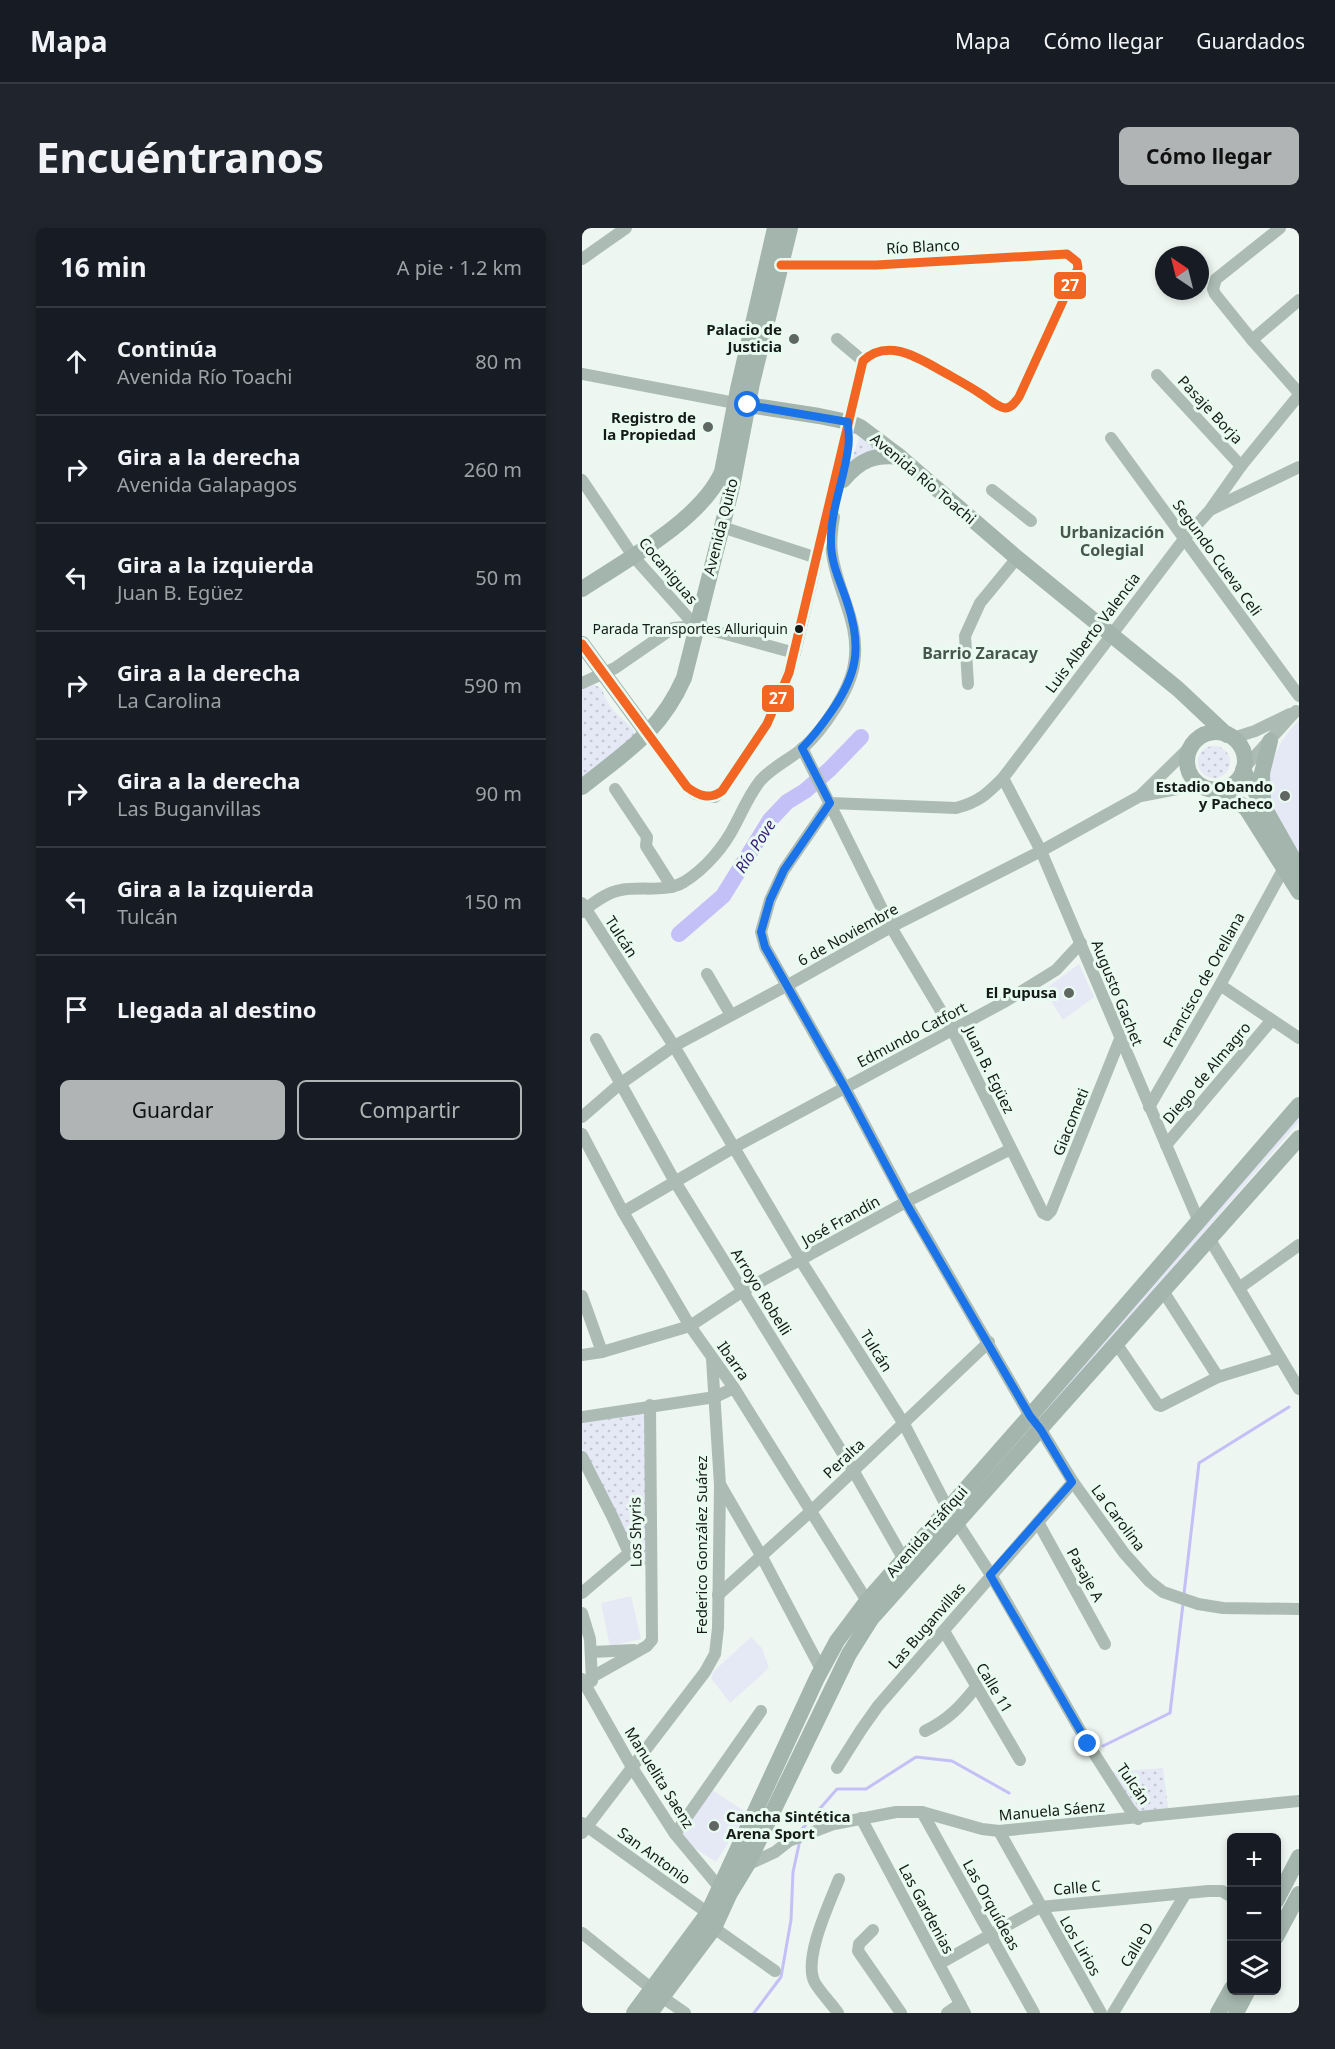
<!DOCTYPE html>
<html lang="es">
<head>
<meta charset="utf-8">
<style>
  :root { --surface:#171b24; --page:#20242c; --text:#f1f3f6; --muted:#9ea1a6; --line:#363941; --accent:#b0b4b4 }
  body { margin:0; font-family:"Noto Sans",sans-serif; background:var(--page); color:var(--text) }
  .controls { position:absolute; right:18px; bottom:18px; display:grid; overflow:hidden; border-radius:9px; box-shadow:0 3px 9px #0003 }
  .controls button { width:54px; height:54px; display:grid; place-items:center; padding:0; border:0; border-bottom:2px solid var(--line); background:var(--surface); color:var(--text); font:30px sans-serif }
  .compass { position:absolute; left:573px; top:18px; width:54px; height:54px; border-radius:50%; background:var(--surface); box-shadow:0 3px 9px #0003; rotate:325deg }
  .stop { position:absolute; width:18px; height:18px; margin:-14px; border:4px solid #1a73e8; border-radius:50%; background:#fff }
  .stop.end { background:#1a73e8; border-color:#fff; box-shadow:0 2px 6px #0008 }
  .list { margin:0; padding:0; list-style:none }
  h2 { display:flex; justify-content:space-between; align-items:center; height:78px; margin:0; padding:0 24px; font-size:26px }
  h2 small { font-size:20px; font-weight:400; color:var(--muted) }
  .list li { display:grid; grid-template-columns:39px 1fr auto; gap:18px; align-items:center; box-sizing:border-box; height:108px; padding:0 24px; border-top:2px solid var(--line) }
  .list b { display:block; font-size:22px; white-space:nowrap }
  .list p { margin:0; font-size:20px; white-space:nowrap; color:var(--muted) }
  .list em { font-size:20px; font-style:normal; color:var(--muted) }
  .actions { display:flex; gap:12px; padding:18px 24px }
  .actions a { flex:1; padding:14px 0; border:2px solid var(--accent); border-radius:9px; text-align:center; font-size:21px; color:var(--accent) }
  .actions .main { background:var(--accent); color:#111 }
  .icon { flex:none; width:33px; height:33px; fill:none; stroke:currentColor; stroke-width:2; stroke-linecap:round; stroke-linejoin:round }
  .map { position:relative; flex:none; width:717px; height:1785px; overflow:hidden; border-radius:9px }
  header { display:flex; align-items:center; gap:36px; box-sizing:border-box; height:84px; padding:0 30px; background:var(--surface); border-bottom:2px solid var(--line) }
  header strong { font-size:28px }
  nav { display:flex; gap:33px; margin-inline-start:auto; font-size:21px }
  .intro { display:flex; align-items:center; justify-content:space-between; box-sizing:border-box; height:144px; padding:0 36px }
  h1 { margin:0; font-size:42px }
  .button { padding:15px 27px; border-radius:9px; background:var(--accent); color:#111; font-size:21px; font-weight:700 }
  main { display:flex; gap:36px; padding:0 36px }
  aside { flex:1; background:var(--surface); border-radius:9px; box-shadow:0 3px 9px #0003 }
  .map>svg:first-child { display:block }
</style>
</head>
<body>
<header>
<strong>Mapa</strong>
<nav><a>Mapa</a><a>Cómo llegar</a><a>Guardados</a></nav>
</header>
<div class="intro"><h1>Encuéntranos</h1><a class="button">Cómo llegar</a></div>
<main>
<aside>
<h2>16 min<small>A pie · 1.2 km</small></h2>
<ul class="list">
<li><svg class="icon" aria-label="ahead" viewBox="0 0 24 24"><path d="M12 20V5M6 11l6-6 6 6"/></svg><div><b>Continúa</b><p>Avenida Río Toachi</p></div><em>80 m</em></li>
<li><svg class="icon" aria-label="right" viewBox="0 0 24 24"><path d="M7 20v-9h11M14 6l5 5-5 5"/></svg><div><b>Gira a la derecha</b><p>Avenida Galapagos</p></div><em>260 m</em></li>
<li><svg class="icon" aria-label="left" viewBox="0 0 24 24"><path d="M17 20v-9H6M10 6l-5 5 5 5"/></svg><div><b>Gira a la izquierda</b><p>Juan B. Egüez</p></div><em>50 m</em></li>
<li><svg class="icon" aria-label="right" viewBox="0 0 24 24"><path d="M7 20v-9h11M14 6l5 5-5 5"/></svg><div><b>Gira a la derecha</b><p>La Carolina</p></div><em>590 m</em></li>
<li><svg class="icon" aria-label="right" viewBox="0 0 24 24"><path d="M7 20v-9h11M14 6l5 5-5 5"/></svg><div><b>Gira a la derecha</b><p>Las Buganvillas</p></div><em>90 m</em></li>
<li><svg class="icon" aria-label="left" viewBox="0 0 24 24"><path d="M17 20v-9H6M10 6l-5 5 5 5"/></svg><div><b>Gira a la izquierda</b><p>Tulcán</p></div><em>150 m</em></li>
<li><svg class="icon" aria-label="arrive" viewBox="0 0 24 24"><path d="M6 21V4h12l-3 4 3 4H6"/></svg><div><b>Llegada al destino</b></div></li>
</ul>
<div class="actions"><a class="main">Guardar</a><a>Compartir</a></div>
</aside>
<div class="map">
<svg width="717" height="1785" viewBox="0 0 717 1785">
  <defs>
    <pattern id="park-dots" width="8" height="8" patternUnits="userSpaceOnUse" patternTransform="scale(1.5)"><rect width="8" height="8" fill="#e5e8f5"/><path d="M2 2h.1M6 6h.1" fill="none" stroke="#c4c6d1" stroke-width="1.8" stroke-linecap="round"/></pattern>
  </defs>
  <rect width="100%" height="100%" fill="#edf6f1"/>
  <g fill="#e5e8f5">
    <path d="M717 492V630C708 613 698 596 691 579 679 547 695 514 717 492Z"/>
    <polygon points="497,736 512,769 481,792 462,762"/>
    <polygon points="717,888 717,894 458,1193 455,1190"/>
    <polygon points="49,1368 59,1411 28,1418 19,1375"/>
    <polygon points="169,1409 180,1420 187,1440 148,1475 129,1450 132,1443"/>
    <polygon points="130,1562 165,1585 134,1634 98,1610"/>
  </g>
  <g fill="url(#park-dots)">
    <polygon points="278,207 296,221 267,240"/>
    <path d="M10 455 20 461C27 484 40 488 54 505L0 552V461Z"/>
    <circle cx="632" cy="534" r="16"/>
    <polygon points="68,1177 70,1336 57,1339 0,1220 0,1189"/>
    <polygon points="581,1540 586,1580 556,1584 530,1544"/>
  </g>
  <g fill="none" stroke-linecap="round" stroke-linejoin="round">
    <g stroke="#c3bff7" stroke-width="3">
      <polyline points="602,1366 617,1235 707,1179"/>
      <polyline points="521,1518 588,1485 601,1376"/>
      <polyline points="219,1605 220,1601 255,1561 284,1561 334,1529 370,1533 427,1565"/>
      <polyline points="172,1785 199,1749 209,1692 211,1644 218,1612"/>
    </g>
    <polyline stroke="#c3bff7" stroke-width="16" points="97,706 141,668 188,592 205,574 223,563 248,541 279,509"/>
    <g stroke="#acbcb4" stroke-width="12">
      <polyline points="698,0 634,51 631,61 633,66 670,112 717,165"/>
      <polyline points="0,31 44,0"/>
      <polyline points="255,111 281,133"/>
      <polyline points="670,112 717,72"/>
      <polyline points="0,146 153,175"/>
      <polyline points="575,147 659,238"/>
      <polyline points="529,210 717,468"/>
      <polyline points="0,252 51,328 110,394 115,398 213,425"/>
      <polyline points="410,262 449,293"/>
      <polyline points="630,281 717,239"/>
      <polyline points="140,299 235,330"/>
      <polyline points="0,455 33,440 91,400 115,398"/>
      <polyline points="386,456 383,408 398,375 435,330"/>
      <path d="M66 506 105 559 114 566 133 569 140 563 185 496 197 470 213 425 281 133C305 110 335 129 358 142 372 150 386 157 399 166 406 170 415 179 423 180 430 180 433 174 437 169L496 40 495 34 485 26 294 37H199"/>
      <polyline points="651,510 673,503 708,486"/>
      <polyline points="220,520 309,699 371,803 461,985 465,987 469,983 538,811"/>
      <polyline points="662,540 714,483"/>
      <polyline points="421,550 459,623 617,994"/>
      <polyline points="33,561 65,609 64,618 90,659"/>
      <polyline points="559,568 600,560 626,560"/>
      <polyline points="248,575 202,642 188,672 179,704 183,719 263,860 324,974 448,1188 459,1202 491,1254 542,1325 567,1353 581,1364 616,1376 641,1380 717,1381"/>
      <path d="M248 575 374 580C397 574 405 566 421 550L603 310 628 282 659 238 717 167"/>
      <polyline points="0,675 92,818 219,1033 322,1196 365,1279 409,1347 506,1516 547,1580 556,1591"/>
      <path d="M0 684C11 675 25 664 39 662 60 658 83 665 102 654 123 641 142 619 153 597 161 582 167 567 178 553 190 539 207 532 221 520 241 502 268 463 272 436 279 395 255 364 250 325 248 313 250 301 252 289"/>
      <polyline points="125,746 149,787"/>
      <polyline points="638,757 717,810"/>
      <polyline points="14,811 92,952 271,1242 321,1330"/>
      <polyline points="567,879 638,757 702,640"/>
      <polyline points="0,889 38,856 92,818 206,757 309,699 459,623 558,568 609,518"/>
      <polyline points="0,906 41,984 108,1098 152,1160 285,1373"/>
      <polyline points="584,917 689,793"/>
      <polyline points="41,984 151,920 424,773 474,742 499,715"/>
      <polyline points="627,1010 717,1161"/>
      <polyline points="657,1060 717,1017"/>
      <polyline points="581,1063 636,1149"/>
      <polyline points="0,1068 20,1124"/>
      <polyline points="534,1115 576,1177 579,1178 636,1149 698,1130"/>
      <polyline points="0,1127 20,1124 108,1098 161,1063 324,974 429,921"/>
      <polyline points="0,1189 133,1169 152,1160"/>
      <polyline points="0,1229 30,1288 47,1325 0,1365"/>
      <polyline points="139,1258 180,1329 240,1443"/>
      <polyline points="456,1294 523,1416"/>
      <polyline points="136,1367 228,1284 407,1114"/>
      <polyline points="0,1385 8,1411 10,1453"/>
      <polyline points="362,1403 438,1532"/>
      <polyline points="10,1424 52,1422"/>
      <polyline points="10,1449 65,1418 70,1412 68,1177"/>
      <polyline points="0,1451 51,1541 93,1606 137,1659"/>
      <path d="M343 1503C366 1492 379 1478 394 1459"/>
      <polyline points="255,1540 279,1502 296,1478 491,1254"/>
      <polyline points="340,1584 452,1785"/>
      <polyline points="279,1590 383,1785"/>
      <polyline points="0,1595 126,1685"/>
      <polyline points="417,1603 519,1785"/>
      <polyline points="0,1605 123,1444 133,1426 136,1400 138,1257 130,1131"/>
      <polyline points="93,1606 179,1483"/>
      <polyline points="165,1637 193,1624 207,1613 252,1596 314,1584 340,1584 400,1601 417,1603 717,1573"/>
      <polyline points="132,1700 193,1743"/>
      <polyline points="291,1702 277,1716 276,1723 319,1785"/>
      <polyline points="0,1705 70,1761"/>
      <polyline points="357,1736 458,1679 626,1663 640,1663 650,1669"/>
      <polyline points="80,1769 103,1785"/>
      <path d="M256 1785C249 1775 239 1765 233 1755 220 1732 248 1674 257 1651"/>
      <polyline points="365,1785 378,1776"/>
      <polyline points="531,1785 604,1665"/>
    </g>
    <g stroke="#a3b5ad" stroke-width="16">
      <polyline points="153,175 237,188 266,194 278,199 318,229 435,330 596,461 645,507"/>
      <path d="M261 252C278 232 292 226 318 229"/>
      <path d="M0 361C44 332 119 292 140 244L156 161 193 0"/>
      <polyline points="0,416 66,506"/>
      <circle cx="634" cy="533" r="29"/>
      <polyline points="661,542 717,641"/>
      <path d="M0 559C45 523 78 504 102 450L150 259 170 155 208 0"/>
      <polyline points="629,561 652,572 664,580 717,664"/>
      <polyline points="681,573 680,545 688,513"/>
      <polyline points="694,1673 717,1629"/>
      <polyline points="694,1709 717,1666"/>
      <polyline points="52,1785 126,1685 235,1450 255,1413 285,1373 448,1188 717,877"/>
      <polyline points="68,1785 132,1700 148,1665 165,1637 267,1426 289,1391 717,910"/>
      <polyline points="636,1785 650,1760"/>
      <polyline points="654,1785 666,1762"/>
    </g>
    <g stroke="#e9faf1" stroke-width="14">
      <path id="bus-1" d="M0 416 105 559C117 568 128 572 140 563L185 496 207 445 281 133C305 110 335 129 358 142 372 150 386 157 399 166 406 170 415 179 423 180 430 180 433 174 437 169L496 40 495 34 485 26 294 37H199"/>
    </g>
    <use href="#bus-1" stroke="#f26522" stroke-width="9"/>
  </g>
  <g fill="none" stroke-linecap="round" stroke-linejoin="round">
    <path stroke="#1a73e8" stroke-width="8" d="M166 177 266 194C266 203 268 212 266 221 262 252 248 284 249 315 249 337 260 357 266 377 280 420 275 447 249 484 240 497 231 509 220 520L248 575 202 642 188 672 179 704 183 719 263 860 324 975 448 1188 459 1202 490 1254 408 1347 506 1516"/>
  </g>
  <g fill="#606763" stroke="#e9faf1" stroke-width="2">
    <circle cx="212" cy="111" r="6"/>
    <circle cx="126" cy="199" r="6"/>
    <circle cx="703" cy="568" r="6"/>
    <circle cx="487" cy="765" r="6"/>
    <circle cx="132" cy="1598" r="6"/>
  </g>
  <circle fill="#141a17" stroke="#e9faf1" stroke-width="2" cx="217" cy="401" r="5"/>
  <g text-anchor="middle" stroke-width="6" stroke-linejoin="round" paint-order="stroke">
    <g font-size="14" fill="#141a17" stroke="#e9faf1" text-anchor="end">
      <text x="206" y="406">Parada Transportes Alluriquin</text>
    </g>
    <g font-size="15" fill="#141a17" stroke="#e9faf1">
      <text transform="translate(341 19) rotate(-3)" y="5">Río Blanco</text>
      <text transform="translate(628 182) rotate(47)" y="5">Pasaje Borja</text>
      <text transform="translate(341 251) rotate(40)" y="5">Avenida Río Toachi</text>
      <text transform="translate(139 299) rotate(-76)" y="5">Avenida Quito</text>
      <text transform="translate(635 330) rotate(54)" y="5">Segundo Cueva Celi</text>
      <text transform="translate(86 343) rotate(50)" y="5">Cocaniguas</text>
      <text transform="translate(511 405) rotate(-53)" y="5">Luis Alberto Valencia</text>
      <text transform="translate(266 707) rotate(-29)" y="5">6 de Noviembre</text>
      <text transform="translate(39 709) rotate(57)" y="5">Tulcán</text>
      <text transform="translate(622 752) rotate(-61)" y="5">Francisco de Orellana</text>
      <text transform="translate(535 765) rotate(68)" y="5">Augusto Gachet</text>
      <text transform="translate(330 807) rotate(-28)" y="5">Edmundo Catfort</text>
      <text transform="translate(407 842) rotate(64)" y="5">Juan B. Egüez</text>
      <text transform="translate(625 845) rotate(-50)" y="5">Diego de Almagro</text>
      <text transform="translate(489 894) rotate(-68)" y="5">Giacometi</text>
      <text transform="translate(259 993) rotate(-29)" y="5">José Frandín</text>
      <text transform="translate(179 1064) rotate(58)" y="5">Arroyo Robelli</text>
      <text transform="translate(294 1123) rotate(58)" y="5">Tulcán</text>
      <text transform="translate(151 1133) rotate(55)" y="5">Ibarra</text>
      <text transform="translate(262 1231) rotate(-43)" y="5">Peralta</text>
      <text transform="translate(536 1290) rotate(53)" y="5">La Carolina</text>
      <text transform="translate(54 1304) rotate(-91)" y="5">Los Shyris</text>
      <text transform="translate(345 1304) rotate(-49)" y="5">Avenida Tsáfiqui</text>
      <text transform="translate(120 1317) rotate(-90)" y="5">Federico González Suárez</text>
      <text transform="translate(503 1347) rotate(61)" y="5">Pasaje A</text>
      <text transform="translate(345 1398) rotate(-49)" y="5">Las Buganvillas</text>
      <text transform="translate(412 1460) rotate(59)" y="5">Calle 11</text>
      <text transform="translate(77 1550) rotate(58)" y="5">Manuelita Saenz</text>
      <text transform="translate(551 1556) rotate(56)" y="5">Tulcán</text>
      <text transform="translate(470 1583) rotate(-5)" y="5">Manuela Sáenz</text>
      <text transform="translate(72 1628) rotate(36)" y="5">San Antonio</text>
      <text transform="translate(495 1660) rotate(-5)" y="5">Calle C</text>
      <text transform="translate(409 1677) rotate(61)" y="5">Las Orquídeas</text>
      <text transform="translate(344 1681) rotate(62)" y="5">Las Gardenias</text>
      <text transform="translate(555 1717) rotate(-59)" y="5">Calle D</text>
      <text transform="translate(498 1718) rotate(60)" y="5">Los Lirios</text>
    </g>
    <g font-size="15" font-weight="bold" fill="#141a17" stroke="#e9faf1" text-anchor="end">
      <text x="200" y="107">Palacio de<tspan x="200" dy="17">Justicia</tspan></text>
      <text x="114" y="195">Registro de<tspan x="114" dy="17">la Propiedad</tspan></text>
      <text x="691" y="564">Estadio Obando<tspan x="691" dy="17">y Pacheco</tspan></text>
      <text x="475" y="770">El Pupusa</text>
      <text x="144" y="1594" text-anchor="start">Cancha Sintética<tspan x="144" dy="17">Arena Sport</tspan></text>
    </g>
    <g font-size="16" font-weight="bold" fill="#48564e" stroke="#e9faf1">
      <text x="530" y="310">Urbanización<tspan x="530" dy="18">Colegial</tspan></text>
      <text x="398" y="431">Barrio Zaracay</text>
    </g>
    <g font-size="16" font-style="italic" fill="#361c78" stroke="#e9faf1">
      <text transform="translate(173 618) rotate(-57)" y="6">Río Pove</text>
    </g>
  </g>
  <g stroke="#e9faf1" stroke-width="2">
    <rect x="471" y="43" width="34" height="29" rx="6" fill="#f26522"/>
    <rect x="179" y="456" width="34" height="29" rx="6" fill="#f26522"/>
  </g>
  <g font-size="16" text-anchor="middle" font-weight="bold" fill="#fff">
    <text x="488" y="63">27</text>
    <text x="196" y="476">27</text>
  </g>
</svg>
<div class="controls">
<button>+</button>
<button>−</button>
<button><svg class="icon" aria-label="layers" viewBox="0 0 24 24"><path d="M12 4l9 5-9 5-9-5zM3 14l9 5 9-5"/></svg></button>
</div>
<svg class="compass" viewBox="-18 -18 36 36"><path d="M0-13l5 13h-10z" fill="#e53935"/><path d="M0 13l5-13h-10z" fill="#9ea1a6"/></svg>
<div class="stop" style="left:166px;top:177px"></div>
<div class="stop end" style="left:506px;top:1516px"></div>
</div>
</main>
</body>
</html>
